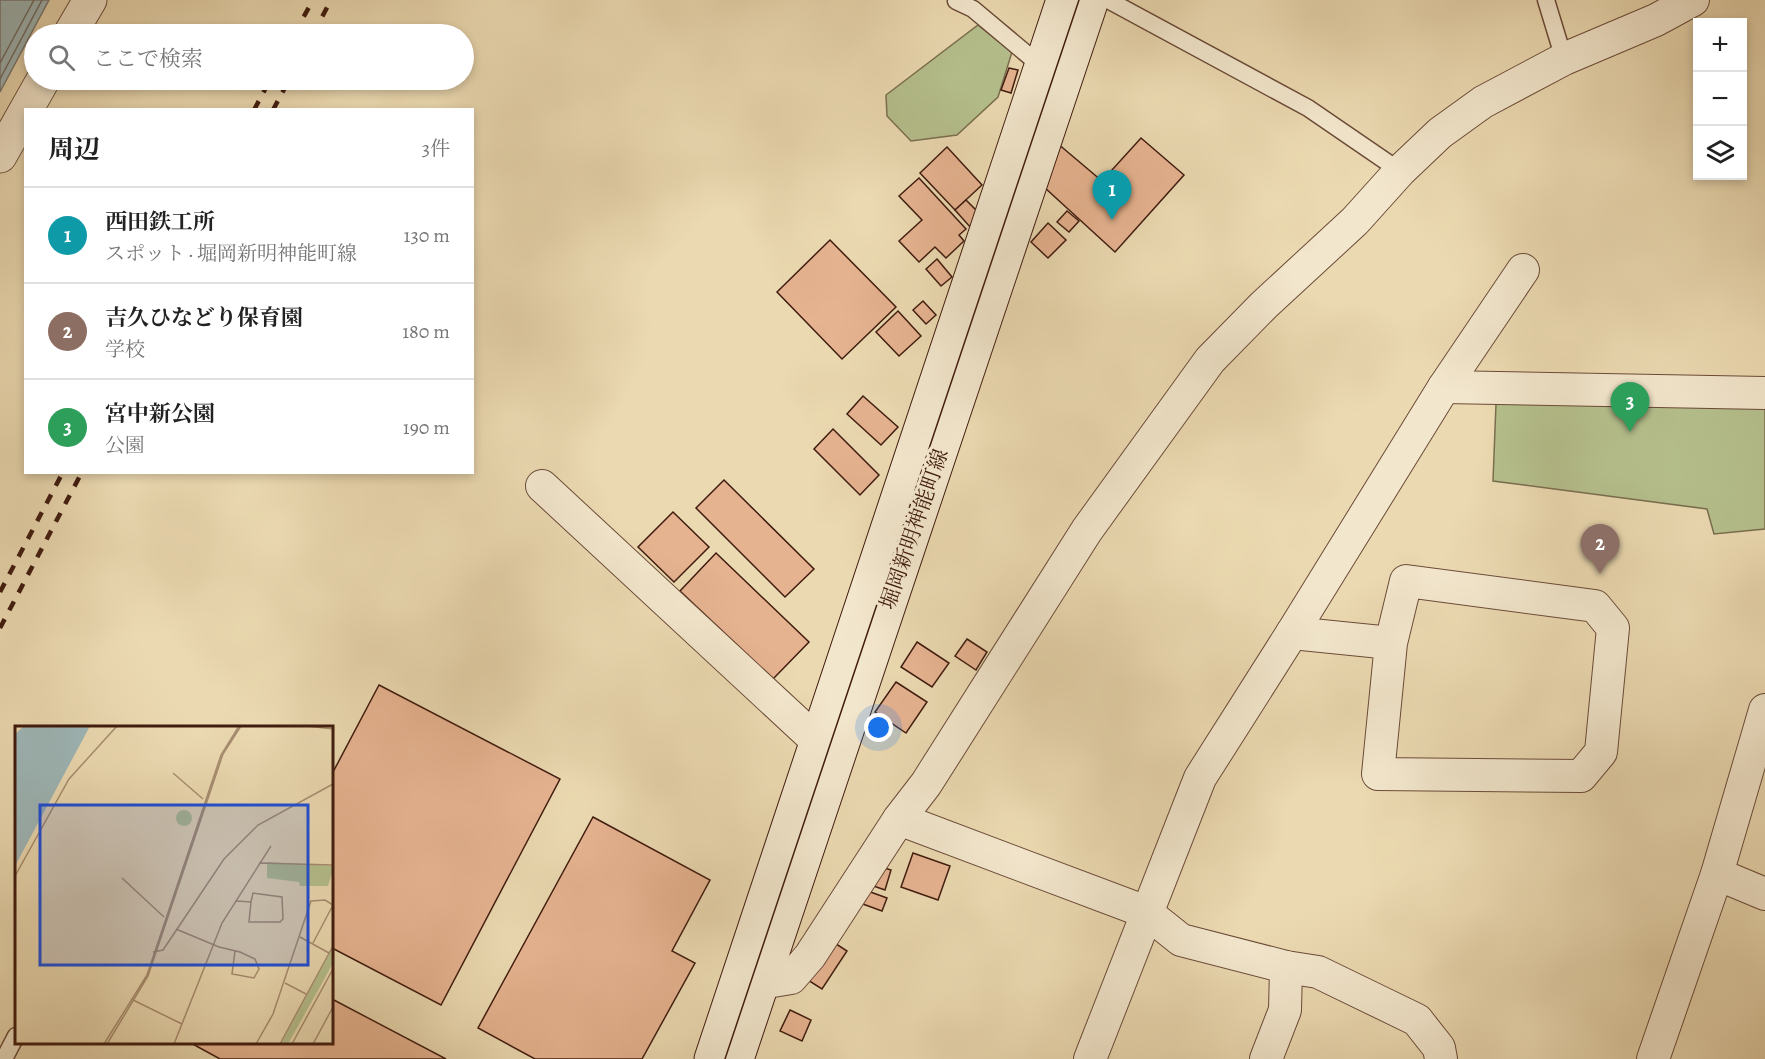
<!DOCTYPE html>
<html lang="ja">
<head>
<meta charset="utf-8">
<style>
  :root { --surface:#fff; --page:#f2f2f2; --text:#222; --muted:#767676; --line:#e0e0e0; --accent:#111827 }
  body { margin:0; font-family:Alegreya,"Noto Serif JP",serif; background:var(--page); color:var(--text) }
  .controls { position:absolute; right:18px; top:18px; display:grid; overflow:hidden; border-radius:0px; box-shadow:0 3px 9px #0003 }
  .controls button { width:54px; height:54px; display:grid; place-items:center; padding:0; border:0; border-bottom:2px solid var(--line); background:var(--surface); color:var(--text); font:30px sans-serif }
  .you { position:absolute; left:879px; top:728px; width:21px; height:21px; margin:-15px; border:4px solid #fff; border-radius:50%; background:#1a73e8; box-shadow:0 0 0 9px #1a73e833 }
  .badge { display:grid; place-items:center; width:39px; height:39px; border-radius:50%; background:var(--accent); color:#fff; font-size:20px; font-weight:700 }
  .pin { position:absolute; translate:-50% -50px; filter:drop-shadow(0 2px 3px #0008) }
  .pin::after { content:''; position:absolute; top:32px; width:21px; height:18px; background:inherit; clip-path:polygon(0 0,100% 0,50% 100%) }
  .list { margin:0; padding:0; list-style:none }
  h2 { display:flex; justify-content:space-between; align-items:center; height:78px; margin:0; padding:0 24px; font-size:26px }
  h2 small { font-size:20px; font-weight:400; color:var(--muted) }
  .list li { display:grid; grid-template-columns:39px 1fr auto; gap:18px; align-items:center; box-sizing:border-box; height:96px; padding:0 24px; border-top:2px solid var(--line) }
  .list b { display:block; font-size:22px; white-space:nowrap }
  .list p { margin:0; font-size:20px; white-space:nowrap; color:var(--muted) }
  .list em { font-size:20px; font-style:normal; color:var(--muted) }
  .icon { flex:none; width:33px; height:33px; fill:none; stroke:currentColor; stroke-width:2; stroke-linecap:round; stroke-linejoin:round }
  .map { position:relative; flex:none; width:1765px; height:1059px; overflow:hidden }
  .search { position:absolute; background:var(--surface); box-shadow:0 3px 9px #0003; left:24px; top:24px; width:450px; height:66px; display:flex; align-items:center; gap:15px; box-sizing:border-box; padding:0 21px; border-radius:33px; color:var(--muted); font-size:22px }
  .panel { position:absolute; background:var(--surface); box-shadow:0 3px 9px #0003; left:24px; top:108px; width:450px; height:366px; border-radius:0px }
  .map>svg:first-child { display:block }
</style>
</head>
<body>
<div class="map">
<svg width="1765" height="1059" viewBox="0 0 1765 1059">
  <rect width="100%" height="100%" fill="#ebd9b1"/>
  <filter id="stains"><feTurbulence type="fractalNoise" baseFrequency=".00333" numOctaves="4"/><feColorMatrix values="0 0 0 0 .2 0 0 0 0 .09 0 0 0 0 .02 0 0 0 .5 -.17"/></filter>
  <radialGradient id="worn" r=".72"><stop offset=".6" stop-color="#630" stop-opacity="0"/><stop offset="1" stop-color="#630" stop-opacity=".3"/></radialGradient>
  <g fill="#b5c08d" stroke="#7a6e4e" stroke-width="1.5">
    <polygon points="978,25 1012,52 998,97 957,135 911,141 887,116 886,95"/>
    <polygon points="1497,378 1765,383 1765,529 1714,534 1707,509 1493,481"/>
  </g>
  <polygon fill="#9eb7b8" stroke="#787974" stroke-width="1.5" points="0,0 49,0 0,92"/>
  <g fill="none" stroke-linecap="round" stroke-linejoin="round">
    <g stroke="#6f6a64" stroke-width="1.5">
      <polyline points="0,63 34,0"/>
      <polyline points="0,79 42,0"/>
    </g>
  </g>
  <g fill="#e6b390" stroke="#401c0f" stroke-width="1.5">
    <polygon points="1009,68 1018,70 1011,93 1001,90"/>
    <polygon points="1141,138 1184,175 1115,252 1044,187 1057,143 1102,181"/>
    <polygon points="947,147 982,185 955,210 920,173"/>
    <polygon points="919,178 966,229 959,235 964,241 946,258 935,247 919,262 899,241 922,220 899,196"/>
    <polygon points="966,200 978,212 971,228 955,210"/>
    <polygon points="1067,211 1079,221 1069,232 1057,222"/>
    <polygon points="1048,223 1066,240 1048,258 1031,242"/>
    <polygon points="830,240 896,307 842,359 777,292"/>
    <polygon points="937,259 952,277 941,286 926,269"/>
    <polygon points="923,301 936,315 926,324 913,310"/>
    <polygon points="898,311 921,336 899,356 876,332"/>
    <polygon points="863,396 898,427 881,445 847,414"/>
    <polygon points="833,429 879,475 860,495 814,449"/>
    <polygon points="724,480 814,569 785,597 696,508"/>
    <polygon points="673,512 709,547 674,582 638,547"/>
    <polygon points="716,553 809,642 773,679 680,591"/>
    <polygon points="967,639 987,652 976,670 955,656"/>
    <polygon points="917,642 949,663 932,687 901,667"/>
    <polygon points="896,682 927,702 906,733 875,712"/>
    <polygon points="379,685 560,779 441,1005 332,948 332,774"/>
    <polygon points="593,817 710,880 672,951 695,963 642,1059 535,1059 478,1028"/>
    <polygon points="913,853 950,866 938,900 901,887"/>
    <polygon points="874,865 891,870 885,890 868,884"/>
    <polygon points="865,890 887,898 882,911 860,903"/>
    <polygon points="827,938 847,951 822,989 803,977"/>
    <polygon points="332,999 446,1059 220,1059 189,1042 332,1042"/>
    <polygon points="790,1010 811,1020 802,1041 780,1031"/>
  </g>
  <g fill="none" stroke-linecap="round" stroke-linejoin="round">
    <g stroke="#6b4b38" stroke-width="19">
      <g id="service">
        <polyline points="1108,0 1308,108 1400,171"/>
        <polyline points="1546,0 1564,59"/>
        <polyline points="956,1 973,9 1041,66"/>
        <polyline points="4,1059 16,1036"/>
      </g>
    </g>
    <g stroke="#6b4b38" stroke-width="34">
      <g id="minor">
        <polyline points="1444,387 1765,393"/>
        <polyline points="542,486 817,741"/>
        <polyline points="1292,633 1391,643 1406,581 1595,606 1613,628 1601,752 1581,776 1378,774 1391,643"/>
        <polyline points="899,819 1146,912 1181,940 1286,967 1318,972 1417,1020 1439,1048 1441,1059"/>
        <polyline points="1717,874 1765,894"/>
        <polyline points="741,973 773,981 791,978 810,956 899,819 926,784 1087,530 1210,360 1264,305 1355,221 1400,171 1440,133 1483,102 1564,59 1656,20 1693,0"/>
        <polyline points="1090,1059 1200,778 1292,633 1444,387 1523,270"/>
        <polyline points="1266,1059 1285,1010 1286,967"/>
        <polyline points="1653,1059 1717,874 1765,710"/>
      </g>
    </g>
    <g stroke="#6b4b38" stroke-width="35">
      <g id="tertiary">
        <polyline points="70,34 90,0"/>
        <polyline points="0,156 43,80"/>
      </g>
    </g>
    <g stroke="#401c0f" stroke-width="35">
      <g id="secondary">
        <polyline points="711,1059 1063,0"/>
        <polyline points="737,1059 1092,0"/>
      </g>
    </g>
    <use href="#service" stroke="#f2e6cc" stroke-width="16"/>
    <use href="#minor" stroke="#f2e6cc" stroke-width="32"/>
    <use href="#tertiary" stroke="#f2e6cc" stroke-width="33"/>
    <use href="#secondary" stroke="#f2e6cc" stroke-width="33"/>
    <polyline stroke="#401c0f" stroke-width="1.5" points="725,1059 1079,0"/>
    <g stroke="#401c0f" stroke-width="4.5" stroke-dasharray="10 10" stroke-linecap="butt">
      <polyline points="294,34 313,0"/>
      <polyline points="313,34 331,0"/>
      <polyline points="254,110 270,80"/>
      <polyline points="273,110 289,80"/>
      <polyline points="0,592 63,472"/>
      <polyline points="0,628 82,472"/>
    </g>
  </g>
  <g text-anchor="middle" stroke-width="6" stroke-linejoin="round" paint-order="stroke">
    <g font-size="21" fill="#401c0f" stroke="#f2e6cc">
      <text transform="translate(914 529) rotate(-71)" y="7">堀岡新明神能町線</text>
    </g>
  </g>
  <g transform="translate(15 726)">
    <rect width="318" height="318" fill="#ebd9b1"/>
    <path d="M161 92a8 8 0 1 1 16 0a8 8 0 1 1-16 0ZM252 136 318 140V144L313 160H285L284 156 252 152ZM318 221V237L307 257 273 318H266Z" fill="#b5c08d"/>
    <path d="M9 0H75L0 140V8Z" fill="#9eb7b8"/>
    <path fill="none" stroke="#a78d70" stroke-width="1.5" d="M292 0 318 3M158 47 188 73M244 137 318 139M0 150 54 53 102 0M107 152 149 191M221 175 236 176 238 167 267 171 268 193 265 196H234L236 176M161 203 204 221 225 226 240 233 244 243 239 252 217 248 220 225M285 211 314 227M298 217 318 179M138 226 148 224 209 133 243 99 318 58M270 257 291 268M116 273 167 298M89 318 132 249 206 29 224 0M92 318 133 250 208 28 226 0M159 318 207 197 256 120M241 318 258 288 296 175 310 174 318 179M265 318 318 220M277 318 318 243M298 318 318 281"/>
    <path fill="#1d4ed8" fill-opacity="0.15" stroke="#1d4ed8" stroke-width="3" d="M25 79H293V239H25Z"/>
    <rect width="318" height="318" fill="none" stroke="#401c0f" stroke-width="3"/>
  </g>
  <rect width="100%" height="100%" filter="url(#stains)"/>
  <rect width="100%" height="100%" fill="url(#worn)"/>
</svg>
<div class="controls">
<button>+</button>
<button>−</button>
<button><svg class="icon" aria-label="layers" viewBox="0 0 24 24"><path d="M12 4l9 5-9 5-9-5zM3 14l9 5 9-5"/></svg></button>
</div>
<div class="you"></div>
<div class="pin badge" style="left:1112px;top:220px;background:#0f9aa8">1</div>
<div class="pin badge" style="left:1600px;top:574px;background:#8d6e63">2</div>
<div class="pin badge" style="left:1630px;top:432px;background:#2e9e5b">3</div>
<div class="search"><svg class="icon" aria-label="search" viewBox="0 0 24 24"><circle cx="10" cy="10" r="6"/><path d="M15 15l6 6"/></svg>ここで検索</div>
<section class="panel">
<h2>周辺<small>3件</small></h2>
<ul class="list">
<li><span class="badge" style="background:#0f9aa8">1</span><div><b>西田鉄工所</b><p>スポット · 堀岡新明神能町線</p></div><em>130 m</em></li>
<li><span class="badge" style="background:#8d6e63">2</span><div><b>吉久ひなどり保育園</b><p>学校</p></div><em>180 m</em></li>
<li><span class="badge" style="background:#2e9e5b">3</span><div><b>宮中新公園</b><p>公園</p></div><em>190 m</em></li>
</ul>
</section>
</div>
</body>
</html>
